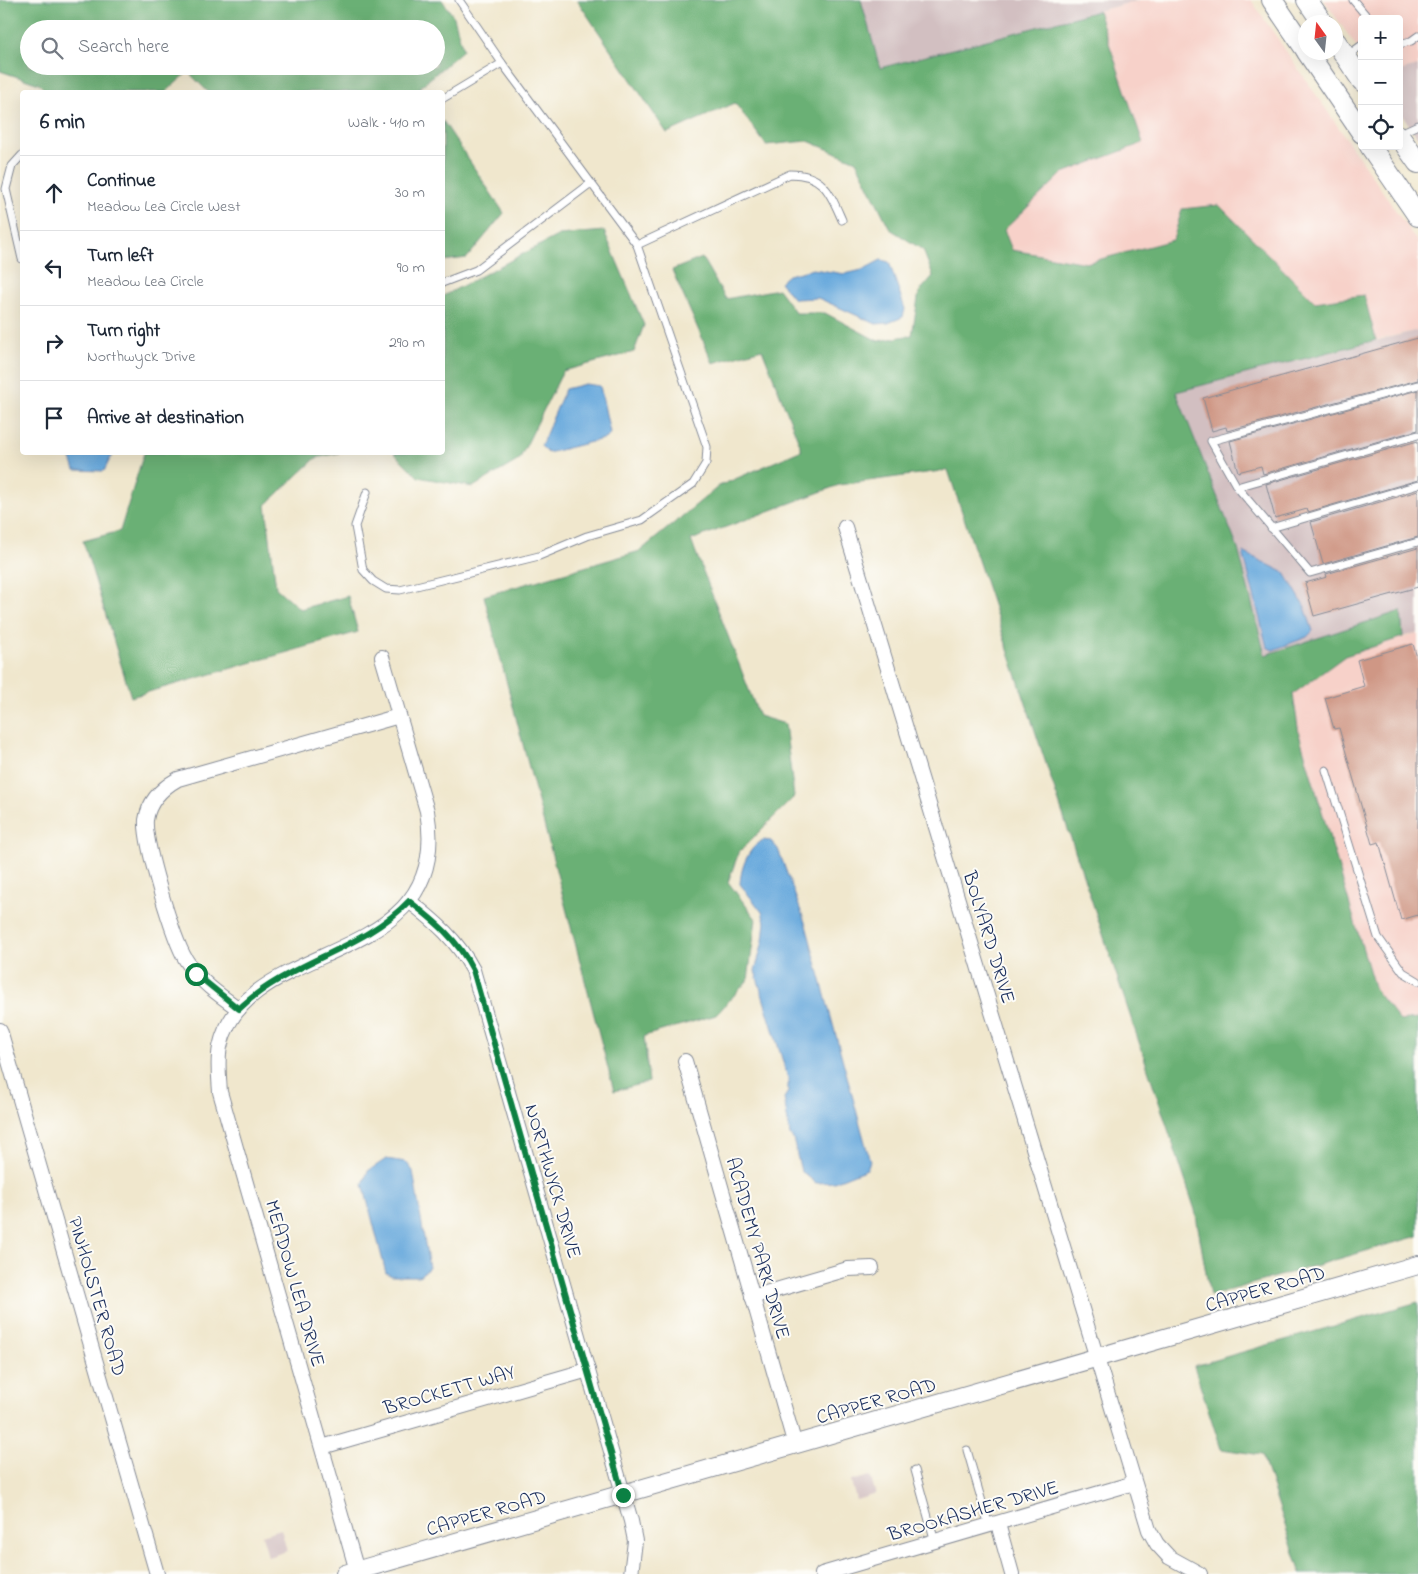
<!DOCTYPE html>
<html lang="en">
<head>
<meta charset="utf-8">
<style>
  :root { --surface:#fff; --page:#f2f2f3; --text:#1f2937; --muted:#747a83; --line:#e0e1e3 }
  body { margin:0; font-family:"Indie Flower",sans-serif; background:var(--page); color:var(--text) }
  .controls { position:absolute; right:15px; top:15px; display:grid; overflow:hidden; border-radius:5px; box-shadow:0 5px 20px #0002 }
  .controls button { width:45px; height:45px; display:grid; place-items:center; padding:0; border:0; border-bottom:1px solid var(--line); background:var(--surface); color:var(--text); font:25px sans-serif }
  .compass { position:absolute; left:1298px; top:15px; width:45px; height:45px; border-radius:50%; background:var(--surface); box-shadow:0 5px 20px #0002; rotate:345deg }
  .stop { position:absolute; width:15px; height:15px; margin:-11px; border:4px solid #0b8043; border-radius:50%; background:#fff }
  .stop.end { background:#0b8043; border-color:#fff; box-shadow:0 1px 5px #0008 }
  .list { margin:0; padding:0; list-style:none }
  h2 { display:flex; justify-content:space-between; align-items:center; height:65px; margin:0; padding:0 20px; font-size:21px }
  h2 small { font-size:16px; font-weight:400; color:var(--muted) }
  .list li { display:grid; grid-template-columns:32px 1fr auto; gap:15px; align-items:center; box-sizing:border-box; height:75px; padding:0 20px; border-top:1px solid var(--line) }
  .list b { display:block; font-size:19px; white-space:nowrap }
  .list p { margin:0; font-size:16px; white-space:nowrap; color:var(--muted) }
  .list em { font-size:16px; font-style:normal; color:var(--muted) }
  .icon { flex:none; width:28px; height:28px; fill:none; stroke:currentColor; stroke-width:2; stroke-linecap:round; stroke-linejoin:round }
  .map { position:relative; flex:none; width:1418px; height:1574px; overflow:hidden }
  .search { position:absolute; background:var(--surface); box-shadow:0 5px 20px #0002; left:20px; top:20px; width:425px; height:55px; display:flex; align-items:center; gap:12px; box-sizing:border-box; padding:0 18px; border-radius:28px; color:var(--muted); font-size:19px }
  .panel { position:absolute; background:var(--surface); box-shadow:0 5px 20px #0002; left:20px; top:90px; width:425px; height:365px; border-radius:5px }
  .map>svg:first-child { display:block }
</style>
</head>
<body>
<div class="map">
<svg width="1418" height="1574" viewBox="0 0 1418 1574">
  <rect width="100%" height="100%" fill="#fdfcf7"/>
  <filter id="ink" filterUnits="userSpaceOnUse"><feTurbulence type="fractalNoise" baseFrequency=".02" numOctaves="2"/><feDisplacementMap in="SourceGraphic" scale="10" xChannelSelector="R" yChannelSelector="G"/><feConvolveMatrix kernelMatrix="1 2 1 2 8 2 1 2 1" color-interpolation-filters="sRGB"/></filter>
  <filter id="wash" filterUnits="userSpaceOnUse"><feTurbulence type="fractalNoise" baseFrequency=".0096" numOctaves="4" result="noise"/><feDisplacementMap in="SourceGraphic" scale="20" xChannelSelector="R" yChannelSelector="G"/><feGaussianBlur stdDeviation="1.12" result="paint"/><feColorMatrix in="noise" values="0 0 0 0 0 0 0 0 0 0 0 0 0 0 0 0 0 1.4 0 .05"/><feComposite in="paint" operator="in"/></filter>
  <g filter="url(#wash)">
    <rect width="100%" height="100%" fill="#f0e7cd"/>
    <g fill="#f7d1c9">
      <polygon points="1140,0 1251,0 1418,243 1418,330 1376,340 1364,295 1315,302 1219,205 1173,240 1086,263 1012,250 1004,230 1063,173 1143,143 1098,11"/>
      <polygon points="1324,0 1418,0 1418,66 1399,71 1399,19 1362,19 1362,55"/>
      <polygon points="1418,633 1418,1019 1400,1021 1375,991 1299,734 1293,694 1345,656"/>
    </g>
    <g fill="#d2bfc1">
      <polygon points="861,0 1140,0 880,68"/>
      <polygon points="1418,66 1418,138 1399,110 1399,71"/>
      <polygon points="1418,330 1418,633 1403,637 1400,611 1265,655 1238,549 1176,392"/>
      <polygon points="870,1476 876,1494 856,1500 851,1481"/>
      <polygon points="281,1529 287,1551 268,1557 262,1535"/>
    </g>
    <g fill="#6ab075" stroke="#42706a" fill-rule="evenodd">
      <path d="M0 0H442L454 17 463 50 420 87 423 92H208L188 72 166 92H47L39 84 0 71ZM29 29H436V66H29Z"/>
      <polygon points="577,0 861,0 880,68 1098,11 1143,143 1063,173 1004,230 1012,250 1086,263 1173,240 1182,209 1219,205 1315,302 1364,295 1376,340 1176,392 1238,549 1265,655 1401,611 1403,637 1345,656 1293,694 1299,734 1375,990 1400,1021 1418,1019 1418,1236 1210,1296 1195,1210 948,470 839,485 691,540 759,716 785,724 794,797 739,852 728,882 756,919 748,980 716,1015 644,1036 649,1082 614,1091 484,596 640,551 719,486 802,450 762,349 713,363 672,270 702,258 726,299 778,289 796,313 825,313 878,341 912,335 919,292 933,276 923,250 890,229 856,161 808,141 766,145 735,103 667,133"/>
      <polygon points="443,121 504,213 467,258 443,261"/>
      <polygon points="604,231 644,325 634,352 563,371 519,460 473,487 418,477 394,453 442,452 443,296 559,235"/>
      <polygon points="144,453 339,453 316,458 266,505 276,588 300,609 348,596 358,632 131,697 83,541 120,531"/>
      <polygon points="1418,1302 1418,1574 1301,1574 1262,1455 1221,1449 1194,1366"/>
    </g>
    <g fill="#6aaadd" stroke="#426c9e">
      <polygon points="881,260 889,262 905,309 903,317 888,323 876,324 818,298 794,299 780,282 788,275 813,269 845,274 862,270"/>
      <polygon points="585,384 600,386 610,433 607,438 548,453 541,446 565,389"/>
      <polygon points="69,453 69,452 113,453 104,471 75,470"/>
      <polygon points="1243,552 1285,573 1305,607 1313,631 1307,637 1273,650 1267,647"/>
      <path d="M763 840 771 841 778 849 806 925 870 1161 867 1169 834 1182 816 1183 801 1171 793 1139 790 1135 784 1098 788 1092V1078L755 971 763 941 765 922 762 912 740 884C741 867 748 848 763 840Z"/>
      <polygon points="386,1159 406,1162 413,1171 429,1268 419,1276 392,1276 386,1273 363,1184 368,1171"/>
    </g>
    <g id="blocks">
      <g fill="#cf9785">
        <polygon points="1418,338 1418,380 1227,431 1226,427 1212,431 1203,398"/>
        <polygon points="1418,390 1418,430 1263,474 1261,466 1238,472 1230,441"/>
        <polygon points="1418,441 1418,480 1308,512 1307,509 1275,518 1266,484"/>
        <polygon points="1418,491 1418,537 1323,564 1311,522"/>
        <polygon points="1418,548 1418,587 1314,616 1305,583 1327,577 1326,574"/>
        <polygon points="1413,644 1418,661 1418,915 1401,920 1379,842 1372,844 1339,728 1334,729 1325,698 1364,686 1357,660"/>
      </g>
    </g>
  </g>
  <g filter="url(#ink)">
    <use href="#blocks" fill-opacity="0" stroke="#868b96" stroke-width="1"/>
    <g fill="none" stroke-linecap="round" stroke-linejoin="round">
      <g stroke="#868b96" stroke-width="9">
        <g id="service">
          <path d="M459 0 502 63 637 245 790 174C824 174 830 193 842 220"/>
          <polyline points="1353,0 1369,19"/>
          <polyline points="1399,44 1411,41 1418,36"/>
          <polyline points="1348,55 1362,45"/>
          <polyline points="442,99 502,63"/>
          <polyline points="1400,133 1418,125"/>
          <polyline points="22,155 12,166 6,189 22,259"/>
          <polyline points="442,283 476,270 591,183"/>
          <polyline points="1418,385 1211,441 1237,487 1310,573 1418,542"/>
          <polyline points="1237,487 1418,435"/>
          <polyline points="367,492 355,526 363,570 373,581 386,589 400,590 539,556 587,536 642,520 693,484 706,463 707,447 637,245"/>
          <polyline points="1271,528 1418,485"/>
          <polyline points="1326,770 1378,937 1403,972 1418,981"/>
          <polyline points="967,1450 989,1526"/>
          <polyline points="915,1470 935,1542"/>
        </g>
      </g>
      <g stroke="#868b96" stroke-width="16">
        <g id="minor">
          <polyline points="845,527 1149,1530 1157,1544 1169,1557 1200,1574"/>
          <path d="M409 901C436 922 457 940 473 970L631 1521 635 1541 631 1574"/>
          <path d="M239 1009C219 995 199 981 186 960 173 939 144 843 146 820 149 800 162 788 178 779L399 716"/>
          <polyline points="0,1030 157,1574"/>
          <polyline points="685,1061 795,1445"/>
          <polyline points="752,1297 848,1269 872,1268"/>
          <polyline points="322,1447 588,1370"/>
          <polyline points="998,1524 1012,1574"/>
          <path d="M357 1571 220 1092C219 1077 217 1062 220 1047 244 934 455 972 427 811L382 657"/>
          <polyline points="822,1574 1134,1483"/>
        </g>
      </g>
      <g stroke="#868b96" stroke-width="20">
        <polyline id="tertiary" points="345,1574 1418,1265"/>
      </g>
      <g stroke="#868b96" stroke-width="22">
        <g id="secondary">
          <polyline points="1272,0 1306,50"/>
          <polyline points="1307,0 1322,22"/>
          <polyline points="1336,42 1362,81"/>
          <polyline points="1307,52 1362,133"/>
          <polyline points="1399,136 1418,163"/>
          <polyline points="1370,146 1418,216"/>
        </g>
      </g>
      <use href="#service" stroke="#fff" stroke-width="7"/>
      <use href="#minor" stroke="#fff" stroke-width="14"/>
      <use href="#tertiary" stroke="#fff" stroke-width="18"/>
      <use href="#secondary" stroke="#fff" stroke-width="20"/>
    </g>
  </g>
  <g fill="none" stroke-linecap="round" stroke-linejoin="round" filter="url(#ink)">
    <path stroke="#0b8043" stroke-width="6" d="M196 974 239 1009C288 961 362 951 409 901 436 922 458 940 473 970L623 1495"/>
  </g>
  <g text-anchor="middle" stroke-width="4" stroke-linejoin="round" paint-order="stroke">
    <g font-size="20" fill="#1b2f5e" stroke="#fdfcf7">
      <text transform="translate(990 937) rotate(73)" y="7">BOLYARD DRIVE</text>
      <text transform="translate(554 1181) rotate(74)" y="7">NORTHWYCK DRIVE</text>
      <text transform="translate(759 1248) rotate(74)" y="7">ACADEMY PARK DRIVE</text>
      <text transform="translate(296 1283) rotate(74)" y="7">MEADOW LEA DRIVE</text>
      <text transform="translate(1265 1288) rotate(-16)" y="7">CAPPER ROAD</text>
      <text transform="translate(98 1296) rotate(74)" y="7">PINHOLSTER ROAD</text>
      <text transform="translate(449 1389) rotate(-16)" y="7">BROCKETT WAY</text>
      <text transform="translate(876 1400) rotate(-16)" y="7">CAPPER ROAD</text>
      <text transform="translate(973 1510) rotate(-16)" y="7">BROOKASHER DRIVE</text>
      <text transform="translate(486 1512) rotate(-16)" y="7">CAPPER ROAD</text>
    </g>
  </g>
</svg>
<div class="controls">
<button>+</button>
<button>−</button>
<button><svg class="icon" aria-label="locate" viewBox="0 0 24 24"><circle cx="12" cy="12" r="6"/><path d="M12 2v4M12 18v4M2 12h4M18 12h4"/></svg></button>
</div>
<svg class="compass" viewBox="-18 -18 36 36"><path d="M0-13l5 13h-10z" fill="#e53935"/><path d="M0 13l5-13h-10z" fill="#747a83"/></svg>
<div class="stop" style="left:196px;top:974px"></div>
<div class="stop end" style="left:623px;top:1495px"></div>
<div class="search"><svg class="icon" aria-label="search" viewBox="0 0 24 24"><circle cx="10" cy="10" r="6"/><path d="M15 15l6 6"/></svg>Search here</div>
<section class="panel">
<h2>6 min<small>Walk · 410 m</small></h2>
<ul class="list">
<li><svg class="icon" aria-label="ahead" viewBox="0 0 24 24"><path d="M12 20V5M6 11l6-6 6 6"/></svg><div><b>Continue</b><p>Meadow Lea Circle West</p></div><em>30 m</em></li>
<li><svg class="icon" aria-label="left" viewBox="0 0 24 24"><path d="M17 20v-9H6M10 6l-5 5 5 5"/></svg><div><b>Turn left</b><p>Meadow Lea Circle</p></div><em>90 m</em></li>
<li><svg class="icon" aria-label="right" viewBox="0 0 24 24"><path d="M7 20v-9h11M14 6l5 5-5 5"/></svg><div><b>Turn right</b><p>Northwyck Drive</p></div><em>290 m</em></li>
<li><svg class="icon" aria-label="arrive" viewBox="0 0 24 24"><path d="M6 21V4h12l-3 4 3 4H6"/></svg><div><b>Arrive at destination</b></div></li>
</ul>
</section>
</div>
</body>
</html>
